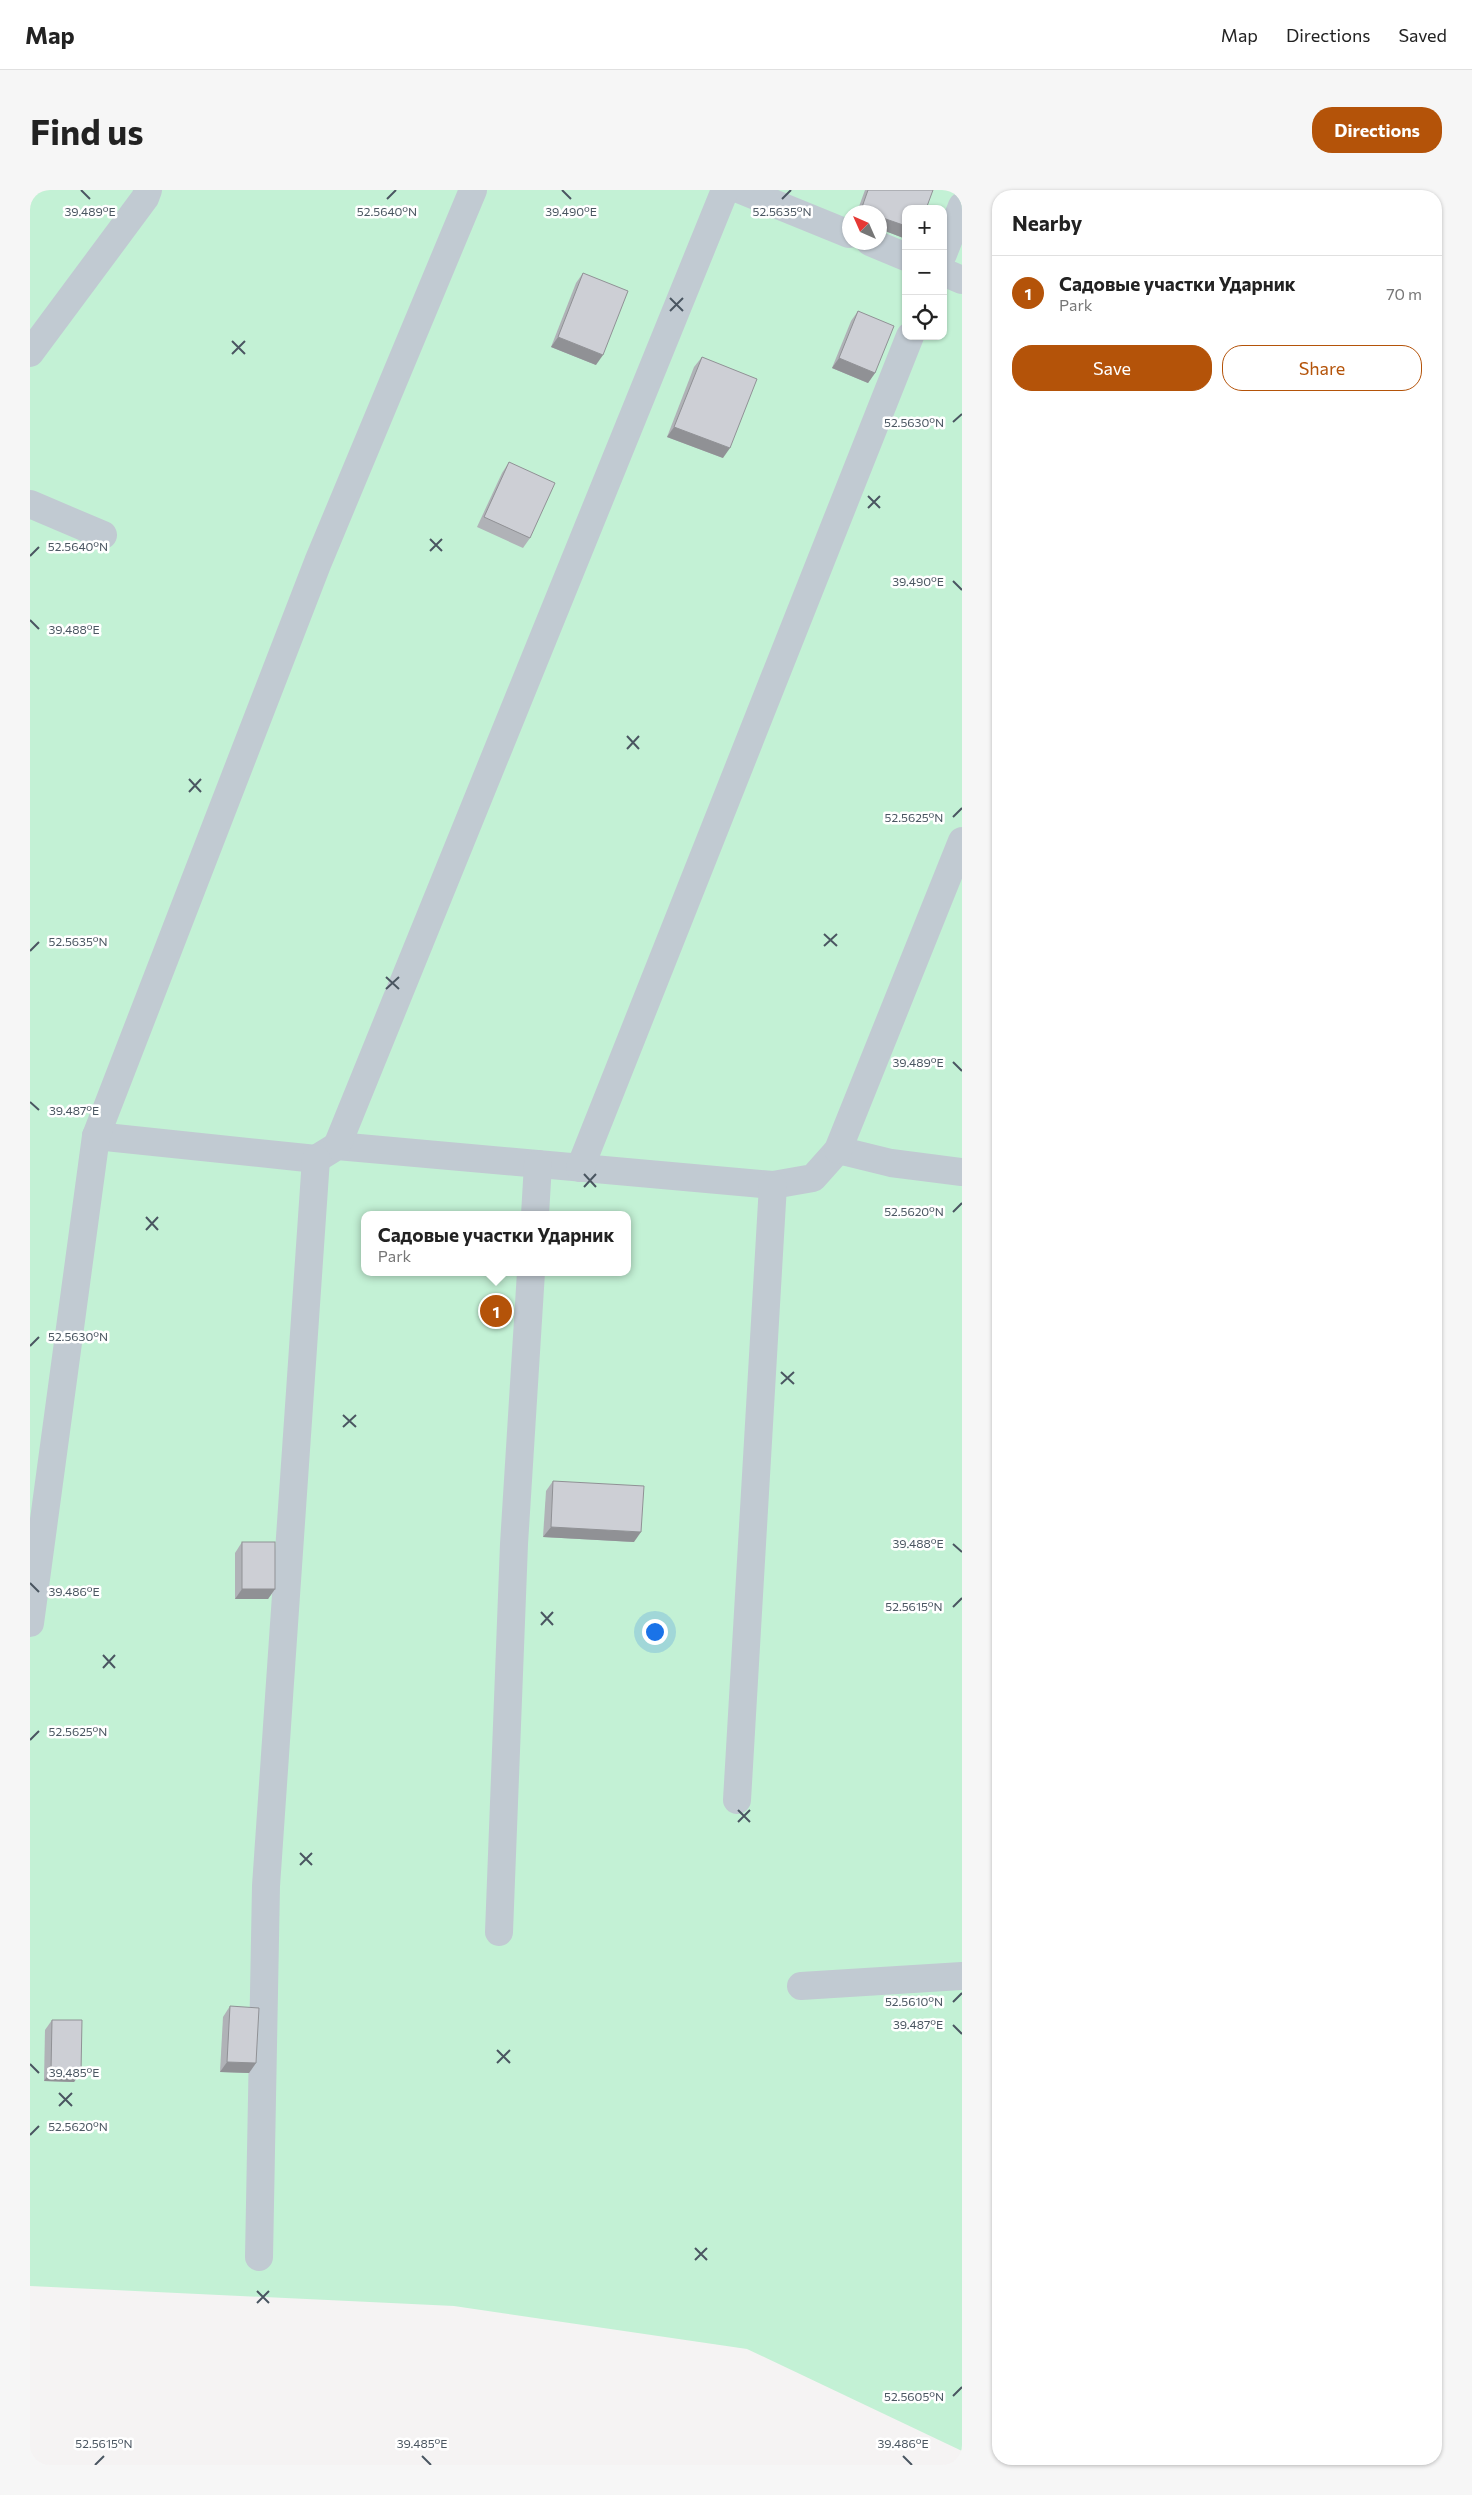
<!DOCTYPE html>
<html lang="en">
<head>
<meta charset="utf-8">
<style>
  :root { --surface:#fff; --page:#f6f6f6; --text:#222; --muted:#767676; --line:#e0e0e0; --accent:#b45309 }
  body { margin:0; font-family:Commissioner,sans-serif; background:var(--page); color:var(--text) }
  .controls { position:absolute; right:15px; top:15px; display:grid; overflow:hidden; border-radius:10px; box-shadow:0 1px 4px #0004 }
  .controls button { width:45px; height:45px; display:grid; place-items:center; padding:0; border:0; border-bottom:1px solid var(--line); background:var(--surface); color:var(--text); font:25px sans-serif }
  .compass { position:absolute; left:812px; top:15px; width:45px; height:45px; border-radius:50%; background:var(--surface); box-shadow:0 1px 4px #0004; rotate:315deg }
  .you { position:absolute; left:624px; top:1441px; width:18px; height:18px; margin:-12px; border:4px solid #fff; border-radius:50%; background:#1a73e8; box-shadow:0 0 0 8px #1a73e833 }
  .badge { display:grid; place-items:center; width:32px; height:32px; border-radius:50%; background:var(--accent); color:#fff; font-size:16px; font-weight:700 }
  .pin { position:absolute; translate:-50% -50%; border:2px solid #fff; box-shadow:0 1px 5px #0006 }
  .popup { position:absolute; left:331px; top:1021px; width:270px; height:65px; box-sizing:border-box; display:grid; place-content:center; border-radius:10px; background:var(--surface); filter:drop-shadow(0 1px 4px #0005); font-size:16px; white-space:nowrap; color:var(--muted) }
  .popup b { font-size:19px; color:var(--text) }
  .popup::after { content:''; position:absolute; left:50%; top:100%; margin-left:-10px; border:10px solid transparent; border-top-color:var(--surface) }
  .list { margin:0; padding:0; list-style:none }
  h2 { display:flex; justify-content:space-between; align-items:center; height:65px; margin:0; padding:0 20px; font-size:21px }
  h2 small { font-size:16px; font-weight:400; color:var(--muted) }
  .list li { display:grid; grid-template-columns:32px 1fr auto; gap:15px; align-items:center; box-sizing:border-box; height:75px; padding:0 20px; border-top:1px solid var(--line) }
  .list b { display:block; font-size:19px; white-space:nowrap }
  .list p { margin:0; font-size:16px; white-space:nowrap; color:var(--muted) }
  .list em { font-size:16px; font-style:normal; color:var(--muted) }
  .actions { display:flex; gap:10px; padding:15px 20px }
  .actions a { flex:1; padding:11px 0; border:1px solid var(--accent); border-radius:20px; text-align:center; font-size:18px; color:var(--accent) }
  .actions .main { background:var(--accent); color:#fff }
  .icon { flex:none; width:28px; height:28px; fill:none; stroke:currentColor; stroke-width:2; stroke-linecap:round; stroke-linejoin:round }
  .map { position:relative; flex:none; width:932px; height:2275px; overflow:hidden; border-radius:20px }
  header { display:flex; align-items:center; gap:30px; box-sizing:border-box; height:70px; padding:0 25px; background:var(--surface); border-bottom:1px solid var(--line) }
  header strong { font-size:24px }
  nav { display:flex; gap:28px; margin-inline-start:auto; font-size:18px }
  .intro { display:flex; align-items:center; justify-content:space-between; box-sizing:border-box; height:120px; padding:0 30px }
  h1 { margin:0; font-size:35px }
  .button { padding:12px 22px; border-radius:20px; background:var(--accent); color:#fff; font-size:18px; font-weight:700 }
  main { display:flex; gap:30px; padding:0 30px }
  aside { flex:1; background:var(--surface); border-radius:20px; box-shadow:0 1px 4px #0004 }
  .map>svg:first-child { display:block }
</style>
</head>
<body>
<header>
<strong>Map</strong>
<nav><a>Map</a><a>Directions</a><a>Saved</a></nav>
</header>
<div class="intro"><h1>Find us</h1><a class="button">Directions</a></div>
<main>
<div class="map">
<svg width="932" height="2275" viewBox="0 0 932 2275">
  <rect width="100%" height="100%" fill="#f5f3f3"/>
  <path fill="#c3f1d5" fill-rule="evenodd" d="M0 0H932V2261L717 2159 424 2116 0 2096ZM876 19H913V146H876ZM819 22H849V52H819ZM335 1025H597V1082H335Z"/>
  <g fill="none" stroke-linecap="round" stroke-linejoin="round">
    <g stroke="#c1cad2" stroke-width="28">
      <polyline points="711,0 819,44"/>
      <polyline points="840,52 876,67"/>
      <polyline points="913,64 932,16"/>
      <polyline points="913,82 932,90"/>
      <polyline points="0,163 115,8 118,0"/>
      <polyline points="0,314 73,345"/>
      <polyline points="66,946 286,969 307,956 743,995 783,988 808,960 861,973 932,982"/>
      <polyline points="307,956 695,0"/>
      <polyline points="808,960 932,651"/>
      <polyline points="550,978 880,146"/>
      <polyline points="505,1025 508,974"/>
      <polyline points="0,1433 66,946 288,372 443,0"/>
      <polyline points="707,1610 743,995"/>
      <polyline points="469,1742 484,1354 501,1082"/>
      <polyline points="771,1796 932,1786"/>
      <polyline points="229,2067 236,1696 286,969"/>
    </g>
  </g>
  <g fill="#b0b2b7">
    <polygon points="835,0 903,0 876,19 876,49 850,39 850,22 827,22"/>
    <polygon points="553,83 566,175 521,157 546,93"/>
    <polygon points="828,121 845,183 838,193 802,178 821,131"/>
    <polygon points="672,167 693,268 637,247 664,177"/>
    <polygon points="479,272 500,348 493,358 447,337 472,283"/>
    <polygon points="523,1291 604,1352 513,1347 516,1301"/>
    <polygon points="212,1352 245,1399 238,1409 205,1409 205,1363"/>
    <polygon points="200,1816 226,1873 219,1883 190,1882 193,1827"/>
    <polygon points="22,1830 51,1882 44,1892 14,1891 15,1840"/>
  </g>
  <g fill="#909195">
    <polygon points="831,20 838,22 829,22"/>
    <polygon points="850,27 876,36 876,49 850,39"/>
    <polygon points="528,147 573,165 566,175 521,157"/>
    <polygon points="809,168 845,183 838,193 802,178"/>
    <polygon points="644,237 700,258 693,268 637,247"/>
    <polygon points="521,1337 611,1342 604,1352 513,1347"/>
    <polygon points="212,1399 245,1399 238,1409 205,1409"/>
    <polygon points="197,1872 226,1873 219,1883 190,1882"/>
    <polygon points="21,1881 51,1882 44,1892 14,1891"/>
  </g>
  <g fill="#cdcfd5" stroke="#909195">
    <polygon points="838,0 903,0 896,19 876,19 876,36 850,27 850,22 838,22 831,20"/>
    <polygon points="553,83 598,101 573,165 528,147"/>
    <polygon points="828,121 864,136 845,183 809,168"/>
    <polygon points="672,167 727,189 700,258 644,237"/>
    <polygon points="479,272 525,293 500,348 454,327"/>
    <polygon points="523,1291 614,1296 611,1342 521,1337"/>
    <rect x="212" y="1352" width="33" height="47"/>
    <polygon points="200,1816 229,1818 226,1873 197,1872"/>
    <polygon points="22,1830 52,1830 51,1882 21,1881"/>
  </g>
  <path fill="none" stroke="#4a5661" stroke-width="2" d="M51 0 60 9M532 0 541 9M357 9 366 0M752 9 761 0M640 108 653 121M640 121 653 108M202 151 215 164M202 164 215 151M923 232 932 224M838 306 850 318M838 318 850 306M400 349 412 361M400 361 412 349M0 366 9 357M923 391 932 400M0 430 9 439M597 546 609 559M597 559 609 546M159 589 171 602M159 602 171 589M923 627 932 618M794 744 807 756M794 756 807 744M0 761 9 752M356 787 369 799M356 799 369 787M923 872 932 881M0 912 9 920M554 984 566 997M554 997 566 984M923 1022 932 1013M116 1027 128 1040M116 1040 128 1027M0 1156 9 1147M751 1182 764 1194M751 1194 764 1182M313 1225 326 1237M313 1237 326 1225M923 1354 932 1362M0 1393 9 1402M923 1417 932 1408M511 1422 523 1435M511 1435 523 1422M73 1465 85 1478M73 1478 85 1465M0 1550 9 1541M708 1620 720 1632M708 1632 720 1620M270 1663 282 1675M270 1675 282 1663M923 1812 932 1803M923 1835 932 1844M467 1860 480 1873M467 1873 480 1860M0 1874 9 1883M29 1903 42 1916M29 1916 42 1903M0 1945 9 1936M665 2058 677 2070M665 2070 677 2058M227 2101 239 2113M227 2113 239 2101M923 2206 932 2197M392 2266 401 2275M873 2266 882 2275M65 2275 74 2266"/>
  <g font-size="12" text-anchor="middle" fill="#4a5661" stroke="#fff" stroke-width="5" stroke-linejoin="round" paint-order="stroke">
    <text x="541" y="26">39.490°E</text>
    <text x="60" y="26">39.489°E</text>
    <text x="752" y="26">52.5635°N</text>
    <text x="357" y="26">52.5640°N</text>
    <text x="884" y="237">52.5630°N</text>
    <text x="48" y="361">52.5640°N</text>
    <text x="888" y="396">39.490°E</text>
    <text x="44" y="444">39.488°E</text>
    <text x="884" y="632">52.5625°N</text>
    <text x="48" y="756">52.5635°N</text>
    <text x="888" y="877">39.489°E</text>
    <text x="44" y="925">39.487°E</text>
    <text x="884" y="1026">52.5620°N</text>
    <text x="48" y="1151">52.5630°N</text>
    <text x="888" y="1358">39.488°E</text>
    <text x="44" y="1406">39.486°E</text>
    <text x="884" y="1421">52.5615°N</text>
    <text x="48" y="1546">52.5625°N</text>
    <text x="884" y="1816">52.5610°N</text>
    <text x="888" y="1839">39.487°E</text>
    <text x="44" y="1887">39.485°E</text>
    <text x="48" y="1941">52.5620°N</text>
    <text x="884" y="2211">52.5605°N</text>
    <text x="74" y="2258">52.5615°N</text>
    <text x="392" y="2258">39.485°E</text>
    <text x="873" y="2258">39.486°E</text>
  </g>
</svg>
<div class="controls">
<button>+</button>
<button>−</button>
<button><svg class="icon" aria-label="locate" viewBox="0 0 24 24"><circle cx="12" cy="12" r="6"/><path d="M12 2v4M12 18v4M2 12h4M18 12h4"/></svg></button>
</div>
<svg class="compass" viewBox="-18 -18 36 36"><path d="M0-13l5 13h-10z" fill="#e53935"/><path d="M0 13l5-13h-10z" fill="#767676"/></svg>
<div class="you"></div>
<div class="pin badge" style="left:466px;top:1121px">1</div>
<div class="popup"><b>Садовые участки Ударник</b>Park</div>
</div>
<aside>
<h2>Nearby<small></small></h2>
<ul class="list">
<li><span class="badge">1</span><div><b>Садовые участки Ударник</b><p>Park</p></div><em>70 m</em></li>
</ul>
<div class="actions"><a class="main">Save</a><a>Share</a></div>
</aside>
</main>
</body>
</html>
